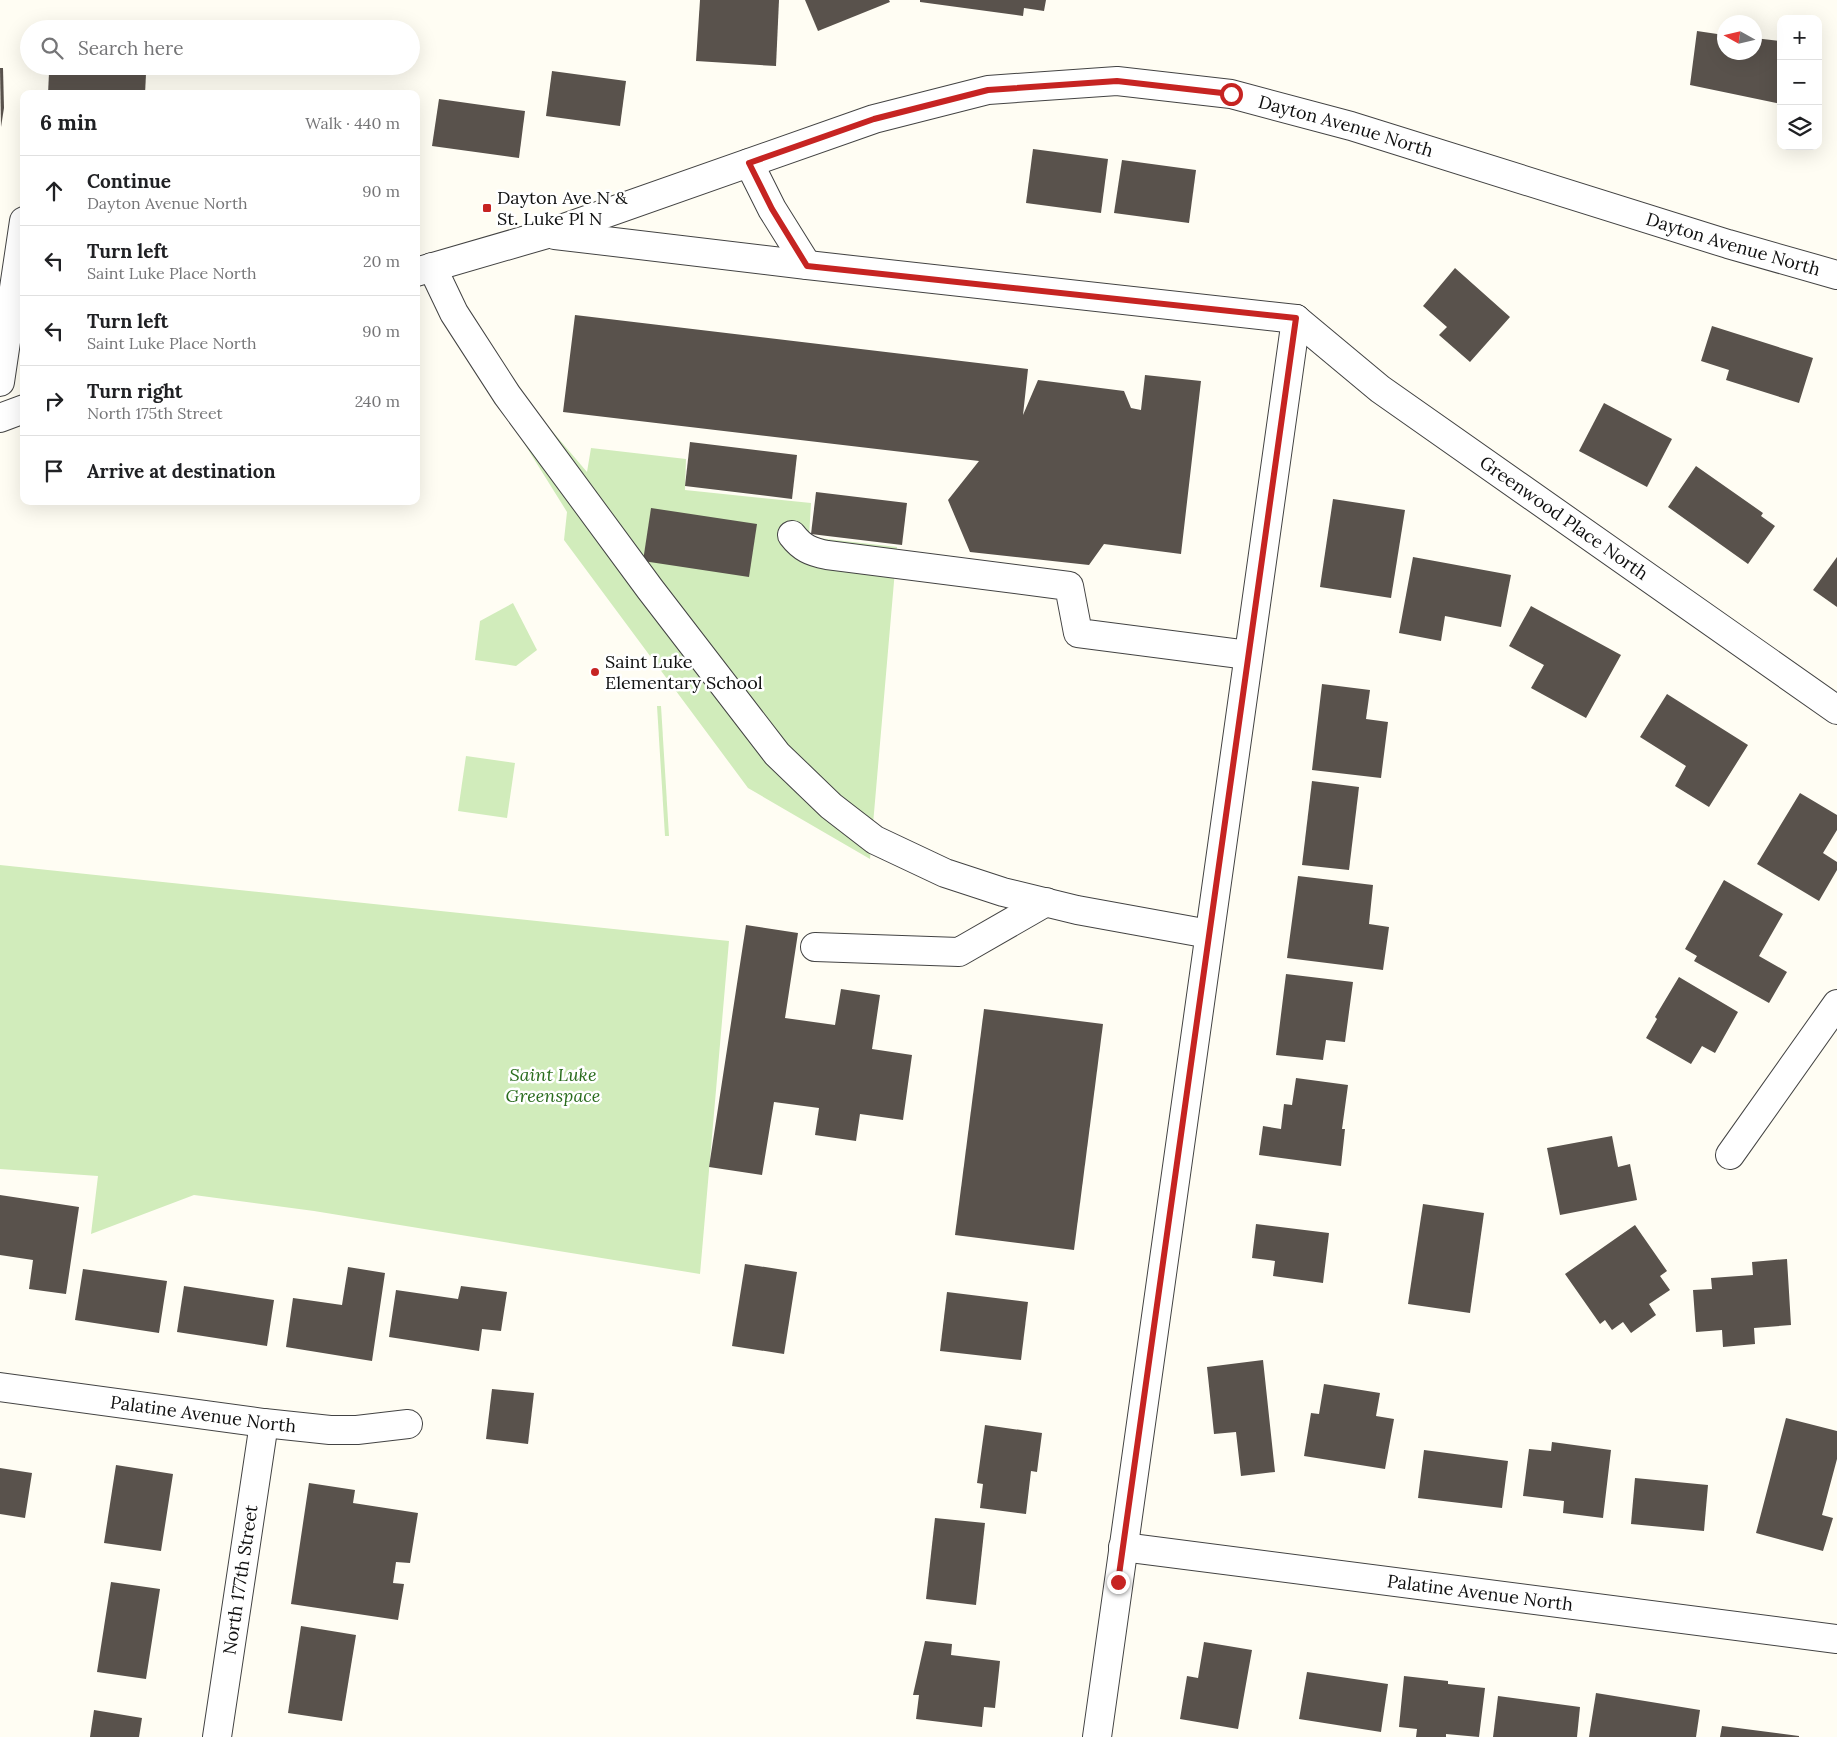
<!DOCTYPE html>
<html lang="en">
<head>
<meta charset="utf-8">
<style>
  :root { --surface:#fff; --page:#f6f6f6; --text:#202124; --muted:#757577; --line:#e0e0e0 }
  body { margin:0; font-family:Lora,serif; background:var(--page); color:var(--text) }
  .controls { position:absolute; right:15px; top:15px; display:grid; overflow:hidden; border-radius:10px; box-shadow:0 5px 20px #0002 }
  .controls button { width:45px; height:45px; display:grid; place-items:center; padding:0; border:0; border-bottom:1px solid var(--line); background:var(--surface); color:var(--text); font:25px sans-serif }
  .compass { position:absolute; left:1717px; top:15px; width:45px; height:45px; border-radius:50%; background:var(--surface); box-shadow:0 5px 20px #0002; rotate:278deg }
  .stop { position:absolute; width:15px; height:15px; margin:-11px; border:4px solid #c62422; border-radius:50%; background:#fff }
  .stop.end { background:#c62422; border-color:#fff; box-shadow:0 1px 5px #0008 }
  .list { margin:0; padding:0; list-style:none }
  h2 { display:flex; justify-content:space-between; align-items:center; height:65px; margin:0; padding:0 20px; font-size:21px }
  h2 small { font-size:16px; font-weight:400; color:var(--muted) }
  .list li { display:grid; grid-template-columns:32px 1fr auto; gap:15px; align-items:center; box-sizing:border-box; height:70px; padding:0 20px; border-top:1px solid var(--line) }
  .list b { display:block; font-size:19px; white-space:nowrap }
  .list p { margin:0; font-size:16px; white-space:nowrap; color:var(--muted) }
  .list em { font-size:16px; font-style:normal; color:var(--muted) }
  .icon { flex:none; width:28px; height:28px; fill:none; stroke:currentColor; stroke-width:2; stroke-linecap:round; stroke-linejoin:round }
  .map { position:relative; flex:none; width:1837px; height:1737px; overflow:hidden }
  .search { position:absolute; background:var(--surface); box-shadow:0 5px 20px #0002; left:20px; top:20px; width:400px; height:55px; display:flex; align-items:center; gap:12px; box-sizing:border-box; padding:0 18px; border-radius:28px; color:var(--muted); font-size:19px }
  .panel { position:absolute; background:var(--surface); box-shadow:0 5px 20px #0002; left:20px; top:90px; width:400px; height:415px; border-radius:10px }
  .map>svg:first-child { display:block }
</style>
</head>
<body>
<div class="map">
<svg width="1837" height="1737" viewBox="0 0 1837 1737">
  <rect width="100%" height="100%" fill="#fffdf3"/>
  <g fill="#d1ecbb">
    <polygon points="541,418 587,472 591,448 686,459 685,490 811,503 809,537 897,547 870,859 748,788 564,540 567,512 519,435"/>
    <polygon points="513,603 537,650 516,666 475,660 480,621"/>
    <polygon points="657,706 661,706 669,836 665,836"/>
    <polygon points="466,756 515,763 507,818 458,811"/>
    <polygon points="0,865 729,941 700,1274 314,1211 194,1195 91,1234 98,1176 0,1169"/>
  </g>
  <g fill="#59524c">
    <polygon points="700,0 779,0 776,66 696,61"/>
    <polygon points="805,0 889,0 890,2 818,31"/>
    <polygon points="920,0 1046,0 1044,11 1024,8 1023,16 920,2"/>
    <polygon points="1697,31 1724,35 1724,52 1754,52 1754,38 1781,41 1781,104 1690,85"/>
    <polygon points="0,68 3,68 4,108 1,127"/>
    <polygon points="552,71 626,81 620,126 546,116"/>
    <polygon points="49,73 146,74 145,94 48,94"/>
    <polygon points="439,99 525,111 519,158 432,146"/>
    <polygon points="1033,149 1108,159 1101,213 1026,203"/>
    <polygon points="1122,160 1196,170 1189,223 1114,213"/>
    <polygon points="1455,268 1510,317 1470,362 1439,335 1447,327 1423,306"/>
    <polygon points="575,315 1028,369 1023,415 1038,380 1124,391 1131,408 1141,410 1145,375 1201,381 1181,554 1104,544 1089,565 970,552 948,500 979,461 563,412"/>
    <polygon points="1712,326 1813,358 1799,403 1726,380 1729,370 1701,361"/>
    <polygon points="1604,403 1672,439 1647,487 1579,451"/>
    <polygon points="690,442 797,455 792,499 685,486"/>
    <polygon points="1696,466 1763,513 1761,516 1775,526 1748,564 1668,507"/>
    <polygon points="816,492 907,503 902,545 811,534"/>
    <polygon points="1333,499 1405,510 1391,598 1320,587"/>
    <polygon points="651,508 757,524 749,577 643,561"/>
    <polygon points="1413,557 1511,575 1501,627 1445,616 1441,641 1399,633"/>
    <polygon points="1837,557 1837,607 1813,590"/>
    <polygon points="1531,606 1621,655 1586,718 1531,688 1544,665 1509,646"/>
    <polygon points="1322,684 1370,690 1366,719 1388,722 1381,778 1312,770"/>
    <polygon points="1667,694 1748,745 1709,807 1675,786 1686,766 1640,737"/>
    <polygon points="1312,781 1359,787 1349,870 1302,865"/>
    <polygon points="1800,793 1837,815 1837,830 1823,853 1837,862 1837,870 1819,901 1757,864"/>
    <polygon points="1298,876 1373,885 1369,924 1389,927 1383,970 1287,958"/>
    <polygon points="1724,880 1783,914 1759,956 1787,972 1769,1003 1694,961 1697,956 1685,949"/>
    <polygon points="746,925 798,933 785,1018 835,1025 841,989 880,995 872,1049 912,1055 903,1120 860,1114 856,1141 815,1135 819,1108 774,1102 762,1175 709,1167"/>
    <polygon points="1286,974 1353,982 1345,1042 1326,1040 1323,1060 1276,1055"/>
    <polygon points="1679,977 1738,1012 1715,1053 1702,1046 1691,1064 1646,1038 1657,1019 1655,1017"/>
    <polygon points="984,1009 1103,1024 1074,1250 955,1235"/>
    <polygon points="1296,1078 1348,1085 1342,1129 1345,1129 1341,1166 1259,1155 1263,1126 1281,1129 1284,1104 1292,1105"/>
    <polygon points="1612,1136 1618,1167 1630,1164 1637,1200 1560,1215 1547,1148"/>
    <polygon points="0,1195 79,1207 66,1294 29,1289 33,1260 0,1255"/>
    <polygon points="1423,1204 1484,1213 1470,1313 1408,1304"/>
    <polygon points="1256,1224 1329,1233 1323,1283 1273,1276 1275,1261 1252,1258"/>
    <polygon points="1635,1225 1667,1271 1660,1276 1670,1290 1649,1304 1656,1315 1631,1333 1623,1322 1612,1330 1605,1320 1600,1324 1565,1274"/>
    <polygon points="1787,1259 1791,1325 1754,1328 1755,1344 1723,1347 1722,1330 1696,1332 1693,1290 1712,1289 1711,1278 1753,1275 1752,1262"/>
    <polygon points="745,1264 797,1272 784,1354 732,1346"/>
    <polygon points="348,1267 385,1273 372,1361 286,1347 293,1298 342,1305"/>
    <polygon points="83,1269 167,1281 159,1333 75,1320"/>
    <polygon points="184,1286 274,1300 267,1346 177,1332"/>
    <polygon points="461,1286 507,1292 501,1331 482,1329 479,1351 389,1337 396,1290 458,1299"/>
    <polygon points="947,1292 1028,1302 1021,1360 940,1351"/>
    <polygon points="1263,1360 1275,1472 1241,1476 1236,1432 1214,1434 1207,1367"/>
    <polygon points="1324,1384 1380,1393 1376,1416 1394,1419 1385,1469 1304,1456 1311,1413 1319,1414"/>
    <polygon points="492,1389 534,1393 528,1444 486,1439"/>
    <polygon points="1786,1418 1837,1431 1837,1459 1822,1515 1833,1518 1823,1551 1756,1533"/>
    <polygon points="985,1425 1042,1433 1037,1472 1031,1471 1026,1514 980,1508 983,1484 977,1483"/>
    <polygon points="1552,1442 1611,1450 1603,1518 1563,1513 1564,1501 1523,1496 1529,1449 1551,1451"/>
    <polygon points="1424,1450 1508,1461 1502,1508 1418,1498"/>
    <polygon points="116,1465 173,1474 161,1551 104,1543"/>
    <polygon points="0,1468 32,1473 25,1518 0,1514"/>
    <polygon points="1635,1478 1708,1485 1704,1531 1631,1524"/>
    <polygon points="309,1483 355,1490 353,1503 418,1513 410,1563 396,1562 393,1583 404,1584 398,1620 291,1604"/>
    <polygon points="935,1518 985,1523 976,1605 926,1599"/>
    <polygon points="111,1582 160,1589 146,1679 97,1672"/>
    <polygon points="301,1626 356,1635 342,1721 288,1713"/>
    <polygon points="925,1641 952,1644 951,1655 1000,1661 995,1708 984,1707 982,1727 916,1719 919,1695 913,1695"/>
    <polygon points="1204,1642 1252,1650 1238,1729 1180,1719 1187,1676 1198,1678"/>
    <polygon points="1307,1672 1388,1684 1381,1732 1299,1719"/>
    <polygon points="1404,1676 1448,1681 1448,1684 1485,1688 1479,1737 1446,1734 1446,1737 1416,1737 1417,1729 1399,1727"/>
    <polygon points="1596,1693 1700,1710 1696,1737 1589,1737"/>
    <polygon points="1498,1696 1580,1707 1577,1737 1493,1737"/>
    <polygon points="94,1710 142,1718 139,1737 90,1737"/>
    <polygon points="1722,1726 1799,1736 1799,1737 1720,1737"/>
  </g>
  <g fill="none" stroke-linecap="round" stroke-linejoin="round">
    <g stroke="#434343" stroke-width="30">
      <g id="minor">
        <polyline points="749,163 772,209 807,265"/>
        <polyline points="555,235 807,265 1296,319"/>
        <polyline points="432,267 454,313 507,395 650,589 777,754 831,806 875,840 945,873 1003,892 1077,910 1209,934"/>
        <path id="s1" d="M416 272 547 234 874 119 988 90 1117 81 1231 94 1351 126 1728 244 1837 275"/>
        <path id="s2" d="M1296 319 1380 389 1837 710"/>
        <polyline points="0,382 24,221"/>
        <polyline points="0,418 24,409"/>
        <path d="M792 535C802 548 811 552 827 555L1069 586 1078 633 1248 655"/>
        <polyline points="815,947 959,952 1046,902"/>
        <polyline points="1730,1155 1837,1004"/>
        <path id="s3" d="M0 1387 264 1423 330 1430H357L408 1424"/>
        <path id="s4" d="M1123 1547 1837 1639"/>
        <path id="s5" d="M217 1737 264 1423"/>
        <polyline points="1097,1737 1296,319"/>
      </g>
    </g>
    <use href="#minor" stroke="#fff" stroke-width="28"/>
  </g>
  <g fill="none" stroke-linecap="round" stroke-linejoin="round">
    <polyline stroke="#c62422" stroke-width="6" points="1118,1582 1296,318 807,266 772,209 749,163 874,119 988,90 1117,81 1231,94"/>
  </g>
  <g fill="#c62422" stroke="#fff" stroke-width="2">
    <rect x="482" y="203" width="10" height="10" rx="2.5"/>
    <circle cx="595" cy="672" r="5"/>
  </g>
  <g text-anchor="middle" stroke-width="5" stroke-linejoin="round" paint-order="stroke">
    <g font-size="18" fill="#101010" stroke="#fff">
      <text dy="6" stroke="none"><textPath href="#s1" startOffset="964">Dayton Avenue North</textPath></text>
      <text dy="6" stroke="none"><textPath href="#s1" startOffset="1369">Dayton Avenue North</textPath></text>
      <text dy="6" stroke="none"><textPath href="#s2" startOffset="334">Greenwood Place North</textPath></text>
      <text dy="6" stroke="none"><textPath href="#s3" startOffset="205">Palatine Avenue North</textPath></text>
      <text dy="6" stroke="none"><textPath href="#s5" startOffset="159">North 177th Street</textPath></text>
      <text dy="6" stroke="none"><textPath href="#s4" startOffset="360">Palatine Avenue North</textPath></text>
    </g>
    <g font-size="18" fill="#101010" stroke="#fff" text-anchor="start">
      <text x="497" y="204">Dayton Ave N &amp;<tspan x="497" dy="21">St. Luke Pl N</tspan></text>
      <text x="605" y="668">Saint Luke<tspan x="605" dy="21">Elementary School</tspan></text>
    </g>
    <g font-size="18" font-style="italic" fill="#296c1d" stroke="#fff">
      <text x="553" y="1081">Saint Luke<tspan x="553" dy="21">Greenspace</tspan></text>
    </g>
  </g>
</svg>
<div class="controls">
<button>+</button>
<button>−</button>
<button><svg class="icon" aria-label="layers" viewBox="0 0 24 24"><path d="M12 4l9 5-9 5-9-5zM3 14l9 5 9-5"/></svg></button>
</div>
<svg class="compass" viewBox="-18 -18 36 36"><path d="M0-13l5 13h-10z" fill="#e53935"/><path d="M0 13l5-13h-10z" fill="#757577"/></svg>
<div class="stop" style="left:1231px;top:94px"></div>
<div class="stop end" style="left:1118px;top:1582px"></div>
<div class="search"><svg class="icon" aria-label="search" viewBox="0 0 24 24"><circle cx="10" cy="10" r="6"/><path d="M15 15l6 6"/></svg>Search here</div>
<section class="panel">
<h2>6 min<small>Walk · 440 m</small></h2>
<ul class="list">
<li><svg class="icon" aria-label="ahead" viewBox="0 0 24 24"><path d="M12 20V5M6 11l6-6 6 6"/></svg><div><b>Continue</b><p>Dayton Avenue North</p></div><em>90 m</em></li>
<li><svg class="icon" aria-label="left" viewBox="0 0 24 24"><path d="M17 20v-9H6M10 6l-5 5 5 5"/></svg><div><b>Turn left</b><p>Saint Luke Place North</p></div><em>20 m</em></li>
<li><svg class="icon" aria-label="left" viewBox="0 0 24 24"><path d="M17 20v-9H6M10 6l-5 5 5 5"/></svg><div><b>Turn left</b><p>Saint Luke Place North</p></div><em>90 m</em></li>
<li><svg class="icon" aria-label="right" viewBox="0 0 24 24"><path d="M7 20v-9h11M14 6l5 5-5 5"/></svg><div><b>Turn right</b><p>North 175th Street</p></div><em>240 m</em></li>
<li><svg class="icon" aria-label="arrive" viewBox="0 0 24 24"><path d="M6 21V4h12l-3 4 3 4H6"/></svg><div><b>Arrive at destination</b></div></li>
</ul>
</section>
</div>
</body>
</html>
